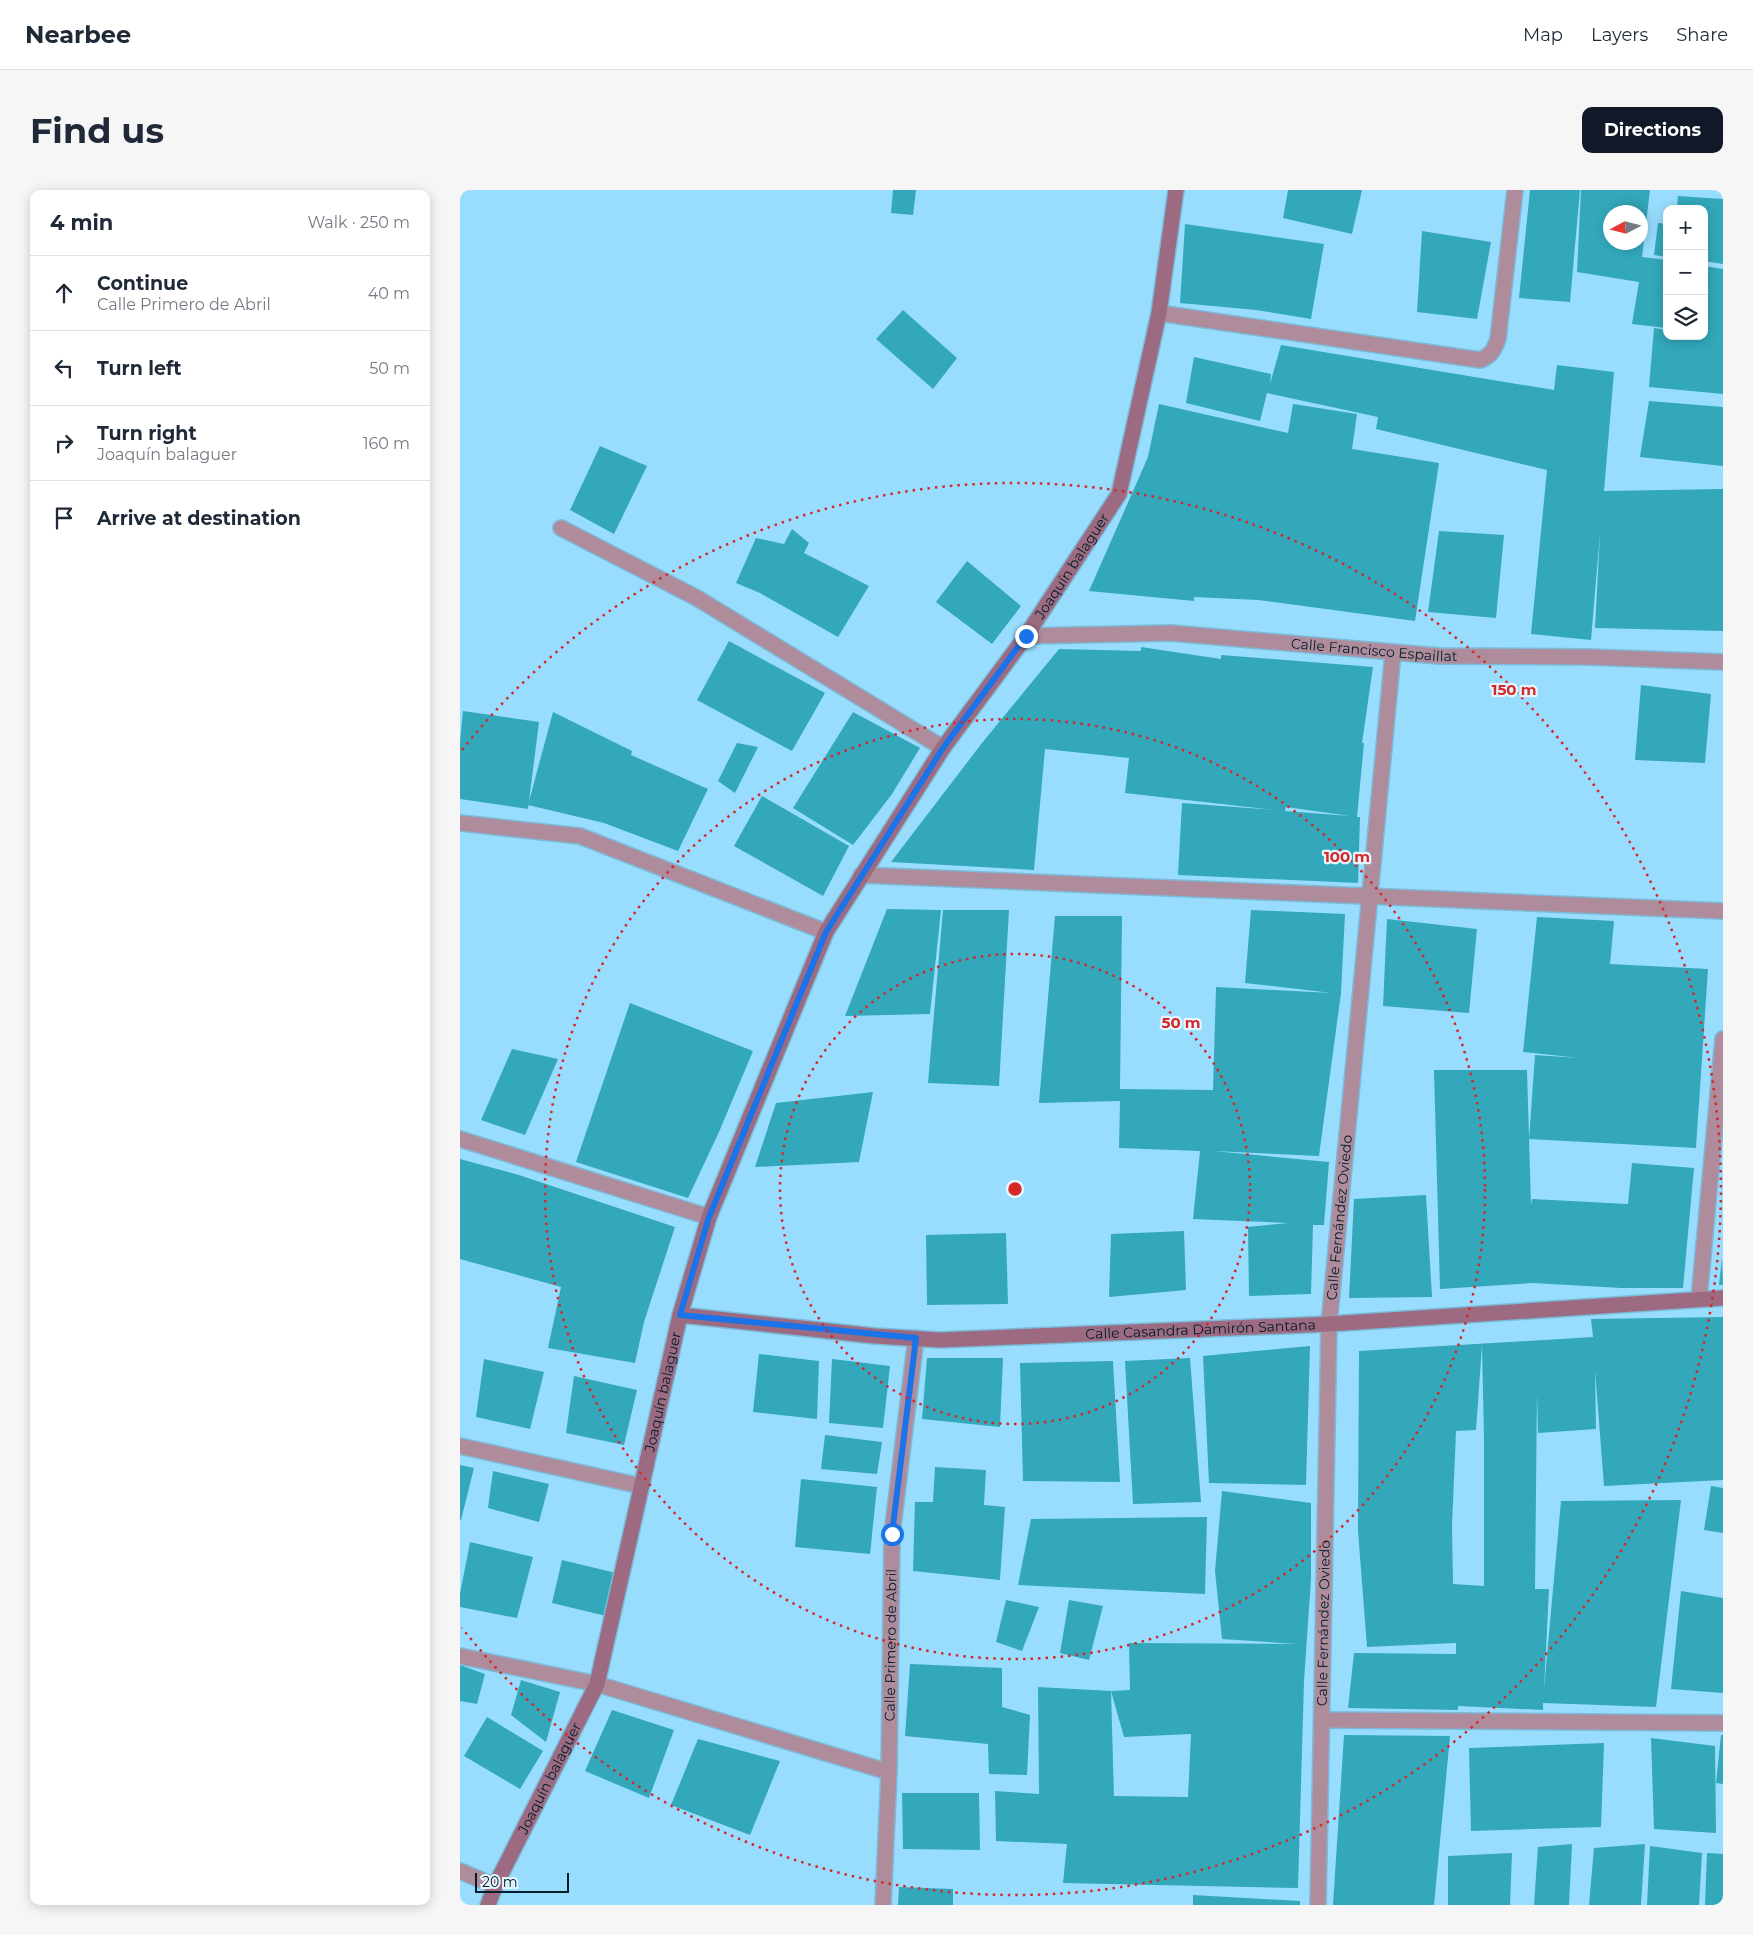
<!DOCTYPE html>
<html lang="en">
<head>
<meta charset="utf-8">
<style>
  :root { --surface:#fff; --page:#f6f6f7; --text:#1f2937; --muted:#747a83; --line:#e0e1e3; --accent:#111827 }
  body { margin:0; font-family:Montserrat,sans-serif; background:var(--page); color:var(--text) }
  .controls { position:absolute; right:15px; top:15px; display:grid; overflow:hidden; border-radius:10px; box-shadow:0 2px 12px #0003 }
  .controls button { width:45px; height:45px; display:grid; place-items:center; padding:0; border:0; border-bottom:1px solid var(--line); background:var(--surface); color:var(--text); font:25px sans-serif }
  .compass { position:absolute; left:1143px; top:15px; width:45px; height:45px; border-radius:50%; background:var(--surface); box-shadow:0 2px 12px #0003; rotate:263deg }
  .scale { position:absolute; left:15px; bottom:12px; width:94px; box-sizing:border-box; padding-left:5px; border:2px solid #011d29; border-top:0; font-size:14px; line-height:18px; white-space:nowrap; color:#011d29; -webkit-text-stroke:4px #e5f6fe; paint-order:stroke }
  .stop { position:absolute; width:15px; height:15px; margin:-11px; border:4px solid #1a73e8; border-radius:50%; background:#fff }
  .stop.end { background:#1a73e8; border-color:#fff; box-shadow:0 1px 5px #0008 }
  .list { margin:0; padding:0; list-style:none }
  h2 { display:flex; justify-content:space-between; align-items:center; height:65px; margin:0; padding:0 20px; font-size:21px }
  h2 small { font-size:16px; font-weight:400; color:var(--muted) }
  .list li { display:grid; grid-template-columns:32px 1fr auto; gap:15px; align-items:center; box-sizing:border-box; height:75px; padding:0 20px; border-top:1px solid var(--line) }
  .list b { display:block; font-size:19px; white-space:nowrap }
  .list p { margin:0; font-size:16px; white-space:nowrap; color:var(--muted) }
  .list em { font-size:16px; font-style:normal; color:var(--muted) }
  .icon { flex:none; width:28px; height:28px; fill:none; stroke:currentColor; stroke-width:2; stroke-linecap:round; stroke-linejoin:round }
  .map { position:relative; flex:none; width:1263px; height:1715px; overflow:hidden; border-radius:10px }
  header { display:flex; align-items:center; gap:30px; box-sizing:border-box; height:70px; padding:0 25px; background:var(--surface); border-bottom:1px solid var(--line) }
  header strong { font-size:24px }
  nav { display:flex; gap:28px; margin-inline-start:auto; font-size:18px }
  .intro { display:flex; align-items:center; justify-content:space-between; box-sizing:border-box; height:120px; padding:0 30px }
  h1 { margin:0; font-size:35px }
  .button { padding:12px 22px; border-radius:10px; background:var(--accent); color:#fff; font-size:18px; font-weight:700 }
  main { display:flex; gap:30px; padding:0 30px }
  aside { flex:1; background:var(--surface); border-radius:10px; box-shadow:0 2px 12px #0003 }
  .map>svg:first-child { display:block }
</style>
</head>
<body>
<header>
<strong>Nearbee</strong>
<nav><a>Map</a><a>Layers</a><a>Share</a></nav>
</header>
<div class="intro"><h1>Find us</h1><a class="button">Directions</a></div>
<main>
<aside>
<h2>4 min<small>Walk · 250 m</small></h2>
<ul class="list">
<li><svg class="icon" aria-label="ahead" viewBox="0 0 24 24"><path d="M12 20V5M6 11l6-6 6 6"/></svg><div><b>Continue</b><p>Calle Primero de Abril</p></div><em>40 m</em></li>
<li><svg class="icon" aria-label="left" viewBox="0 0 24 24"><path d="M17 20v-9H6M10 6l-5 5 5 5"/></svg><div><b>Turn left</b></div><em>50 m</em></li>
<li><svg class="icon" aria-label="right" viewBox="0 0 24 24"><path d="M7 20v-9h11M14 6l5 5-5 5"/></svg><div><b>Turn right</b><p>Joaquín balaguer</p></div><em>160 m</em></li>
<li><svg class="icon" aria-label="arrive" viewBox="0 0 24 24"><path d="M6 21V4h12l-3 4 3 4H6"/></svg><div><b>Arrive at destination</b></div></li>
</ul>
</aside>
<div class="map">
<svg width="1263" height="1715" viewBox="0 0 1263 1715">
  <rect width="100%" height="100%" fill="#98ddfe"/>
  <g fill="#32a8ba" fill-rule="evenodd">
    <polygon points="433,0 456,0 453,25 431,23"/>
    <polygon points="828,0 902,0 892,44 823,28"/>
    <polygon points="1070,0 1120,0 1110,112 1059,108"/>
    <path d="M1121 0H1190L1182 67 1207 70V138L1172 134 1179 92 1117 82ZM1150 22H1180V52H1150Z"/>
    <polygon points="1218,6 1263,9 1263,74 1244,71 1244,19 1217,19"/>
    <polygon points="1198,33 1207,34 1207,67 1194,65"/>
    <polygon points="725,34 864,54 851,129 796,120 720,113"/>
    <polygon points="962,41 1031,52 1017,129 957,122"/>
    <polygon points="1244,76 1263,79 1263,204 1189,197 1194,138 1207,140 1207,146 1244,146"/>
    <polygon points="443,120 497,168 473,199 416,149"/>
    <polygon points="821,155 1094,200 1097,175 1154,182 1144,301 1263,299 1263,441 1135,438 1140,343 1131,450 1071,444 1087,280 916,239 918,227 807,203 800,231 726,213 734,167 811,184 810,194"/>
    <polygon points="1189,211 1263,217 1263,276 1180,267"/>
    <polygon points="699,214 828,243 833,214 897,224 892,259 979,273 955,431 798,410 734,407 734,411 629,401 688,267"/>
    <polygon points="140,256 187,276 154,344 110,320"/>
    <polygon points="332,339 349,353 344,363 409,396 378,447 300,403 276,393 296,348 324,354"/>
    <polygon points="979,341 1044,345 1036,428 968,422"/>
    <polygon points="507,371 561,416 532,454 476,412"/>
    <polygon points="269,451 365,503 332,561 237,510"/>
    <path d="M681 457 761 469V465L913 477 902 553H904L897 627H900L898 693 718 685 722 613 814 620 665 603 669 568 585 559 574 680 431 672 522 553 599 459 681 461ZM826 617 890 626 825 621Z"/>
    <polygon points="1181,495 1251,504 1245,573 1175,570"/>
    <polygon points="3,521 79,532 68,619 0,609 0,552"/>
    <polygon points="93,522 172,561 171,565 248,599 218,661 144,633 68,615"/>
    <polygon points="393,522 460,558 432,604 393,655 333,618"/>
    <polygon points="277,553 298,557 275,603 258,591"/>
    <polygon points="302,606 389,656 363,706 274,656"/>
    <polygon points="427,719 481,720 470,824 385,826"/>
    <polygon points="483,720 549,720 539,896 468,893"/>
    <polygon points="791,720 885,724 881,803 859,966 753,961 869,972 864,1035 853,1035 851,1104 789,1106 788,1037 828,1033 733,1029 740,961 659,958 660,911 579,913 595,726 662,726 660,899 753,900 756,797 872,803 785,793"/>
    <polygon points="1077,727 1154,731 1150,774 1248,779 1236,958 1069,949 1075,865 1119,868 1063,862"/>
    <polygon points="927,729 1017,739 1009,823 923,816"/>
    <polygon points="170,813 293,861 259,942 228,1008 116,972"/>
    <polygon points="52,859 98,869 65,945 21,930"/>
    <polygon points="974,880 1067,880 1071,1015 1072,1009 1168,1014 1172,973 1234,978 1223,1098 1161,1098 1073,1093 980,1099"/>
    <polygon points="413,902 399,972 295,977 316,913"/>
    <polygon points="0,969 59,985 215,1037 184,1132 175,1173 88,1158 101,1097 0,1069"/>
    <polygon points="966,1005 972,1107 889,1108 894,1009"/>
    <polygon points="724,1041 726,1100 649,1107 651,1044"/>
    <polygon points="546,1043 548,1114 467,1115 466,1045"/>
    <polygon points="1262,1068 1263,1095 1259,1095"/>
    <path d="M1263 1127V1290L1144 1296 1135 1180 1136 1239 1078 1243 1077 1203 1075 1399H1089L1084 1499 1101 1311 1221 1310 1196 1517 1083 1513V1520L998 1516V1520L888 1518 894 1463 996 1464V1453L907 1457 898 1341 899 1161 1133 1147 1131 1129ZM1022 1155 1024 1249V1396L993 1394 992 1336 996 1241 1016 1240Z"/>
    <polygon points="850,1156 846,1295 749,1293 743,1166"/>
    <polygon points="299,1164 359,1171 357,1229 293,1222"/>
    <polygon points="467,1168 543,1168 540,1237 462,1229"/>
    <polygon points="730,1168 741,1312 673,1314 665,1171"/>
    <polygon points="24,1169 84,1182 70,1239 16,1227"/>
    <polygon points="372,1169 430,1176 423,1238 369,1233"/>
    <polygon points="653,1171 660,1292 563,1291 560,1173"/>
    <polygon points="114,1186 177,1200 164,1255 106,1243"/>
    <polygon points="365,1245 422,1252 417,1284 361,1279"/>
    <polygon points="0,1275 14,1278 1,1330 0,1330"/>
    <polygon points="475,1277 526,1280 524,1315 545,1317 540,1390 453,1381 455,1312 473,1312"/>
    <polygon points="33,1281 89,1294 79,1332 28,1318"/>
    <polygon points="341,1289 417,1297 410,1364 335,1357"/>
    <polygon points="1251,1296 1263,1298 1263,1343 1244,1340"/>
    <polygon points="762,1301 851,1313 851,1389 844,1491 838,1698 603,1693 607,1654 536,1651 535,1601 579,1604 578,1497 651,1501 654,1606 728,1607 731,1544 664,1547 651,1501 670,1500 669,1453 837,1454 762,1449 755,1381"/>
    <polygon points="747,1327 745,1404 558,1395 571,1329"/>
    <polygon points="10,1352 73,1367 57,1428 0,1417 0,1404"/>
    <polygon points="102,1370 156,1383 146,1426 92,1413"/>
    <polygon points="1221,1401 1263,1408 1263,1503 1211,1499"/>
    <polygon points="546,1410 579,1417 562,1461 536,1452"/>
    <polygon points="609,1410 643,1416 629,1470 600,1463"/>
    <polygon points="450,1474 542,1478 542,1517 570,1525 567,1585 529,1584 528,1554 445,1546"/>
    <polygon points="0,1475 25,1484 17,1514 0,1511"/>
    <polygon points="61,1490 100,1502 86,1552 51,1525"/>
    <polygon points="152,1520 214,1540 189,1608 125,1581"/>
    <polygon points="27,1527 83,1561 60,1599 4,1566"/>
    <polygon points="884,1545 990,1546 974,1715 873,1715"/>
    <polygon points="1261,1545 1263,1545 1263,1594 1256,1593"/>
    <polygon points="1191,1548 1255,1556 1256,1643 1194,1639"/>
    <polygon points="238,1549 320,1571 290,1645 211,1615"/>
    <polygon points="1144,1553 1141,1637 1011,1641 1009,1558"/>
    <polygon points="442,1603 519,1603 520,1660 443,1659"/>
    <polygon points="1112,1654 1109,1715 1074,1715 1078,1657"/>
    <polygon points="1185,1654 1181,1715 1129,1715 1134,1658"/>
    <polygon points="1190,1656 1242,1663 1239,1715 1187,1715"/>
    <polygon points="1052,1663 1050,1715 988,1715 988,1666"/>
    <polygon points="1247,1663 1263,1664 1263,1715 1245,1715"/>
    <polygon points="439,1697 493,1699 493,1715 438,1715"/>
    <polygon points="733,1705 840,1711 840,1715 733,1715"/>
  </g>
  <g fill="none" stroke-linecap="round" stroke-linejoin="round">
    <g stroke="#7dbad8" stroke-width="18">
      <g id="street">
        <path d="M699 123 1020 170C1031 166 1034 160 1038 149L1055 0"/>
        <polyline points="101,338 237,408 483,558"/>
        <path id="s1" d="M566 446 711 443 979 466 1129 467 1263 472"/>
        <polyline points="0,633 120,646 366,742"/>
        <polyline points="401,685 1263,721"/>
        <polyline points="0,949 249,1027"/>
        <polyline points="1239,1109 1263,849"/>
        <polyline points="0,1256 181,1296"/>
        <polyline points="0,1466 137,1494 429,1582"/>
        <polyline points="862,1530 1263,1533"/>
        <polyline points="0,1681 35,1696"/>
        <path id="s2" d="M423 1715 429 1582 432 1344 456 1148"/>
        <path id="s3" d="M858 1715 869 1134 933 463"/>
      </g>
    </g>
    <g stroke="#7dbad8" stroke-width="18">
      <g id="secondary">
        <path id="s4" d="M220 1125 415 1146 480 1150 869 1134 1263 1108"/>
        <path id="s5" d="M28 1715 35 1696 137 1494 220 1125 249 1027 366 742 483 558 566 446 659 304 699 123 716 0"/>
      </g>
    </g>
    <use href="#street" stroke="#af8c9c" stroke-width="15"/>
    <use href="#secondary" stroke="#9c6a81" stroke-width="15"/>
  </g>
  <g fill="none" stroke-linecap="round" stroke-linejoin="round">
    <polyline stroke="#1a73e8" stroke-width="6" points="432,1344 456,1148 220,1125 249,1027 366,742 483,558 566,446"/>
  </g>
  <g fill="none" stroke="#d62828" stroke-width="2.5" stroke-dasharray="2.5 5">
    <circle cx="555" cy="999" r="235"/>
    <circle cx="555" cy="999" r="470"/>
    <path d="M2 560A706 706 0 1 1 2 1438"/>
  </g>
  <g text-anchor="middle" stroke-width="4.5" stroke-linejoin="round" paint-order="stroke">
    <g font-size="14" fill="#011d29" stroke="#e5f6fe">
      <text dy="5" stroke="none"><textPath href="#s5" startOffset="1476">Joaquín balaguer</textPath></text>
      <text dy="5" stroke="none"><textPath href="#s1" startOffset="349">Calle Francisco Espaillat</textPath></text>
      <text dy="5" stroke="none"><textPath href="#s3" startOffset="688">Calle Fernández Oviedo</textPath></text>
      <text dy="5" stroke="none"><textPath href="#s4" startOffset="522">Calle Casandra Damirón Santana</textPath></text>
      <text dy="5" stroke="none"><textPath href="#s5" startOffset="546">Joaquín balaguer</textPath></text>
      <text dy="5" stroke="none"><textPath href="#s3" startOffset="282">Calle Fernández Oviedo</textPath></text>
      <text dy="5" stroke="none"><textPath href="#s2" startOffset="260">Calle Primero de Abril</textPath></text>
      <text dy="5" stroke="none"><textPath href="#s5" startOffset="141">Joaquín balaguer</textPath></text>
    </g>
  </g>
  <circle cx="555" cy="999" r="8" fill="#d62828" stroke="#e5f6fe" stroke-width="2.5"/>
  <g font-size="15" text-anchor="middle" font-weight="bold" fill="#d62828" stroke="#e5f6fe" stroke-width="4.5" stroke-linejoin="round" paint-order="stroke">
    <text x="1054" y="505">150 m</text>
    <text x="887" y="672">100 m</text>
    <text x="721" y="838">50 m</text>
  </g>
</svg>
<div class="controls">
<button>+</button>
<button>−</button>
<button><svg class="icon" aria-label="layers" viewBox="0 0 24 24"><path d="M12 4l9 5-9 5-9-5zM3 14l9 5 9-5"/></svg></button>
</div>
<svg class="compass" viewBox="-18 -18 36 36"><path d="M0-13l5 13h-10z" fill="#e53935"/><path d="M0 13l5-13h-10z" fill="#747a83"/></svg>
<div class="scale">20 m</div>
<div class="stop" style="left:432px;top:1344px"></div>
<div class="stop end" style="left:566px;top:446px"></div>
</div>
</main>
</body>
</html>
